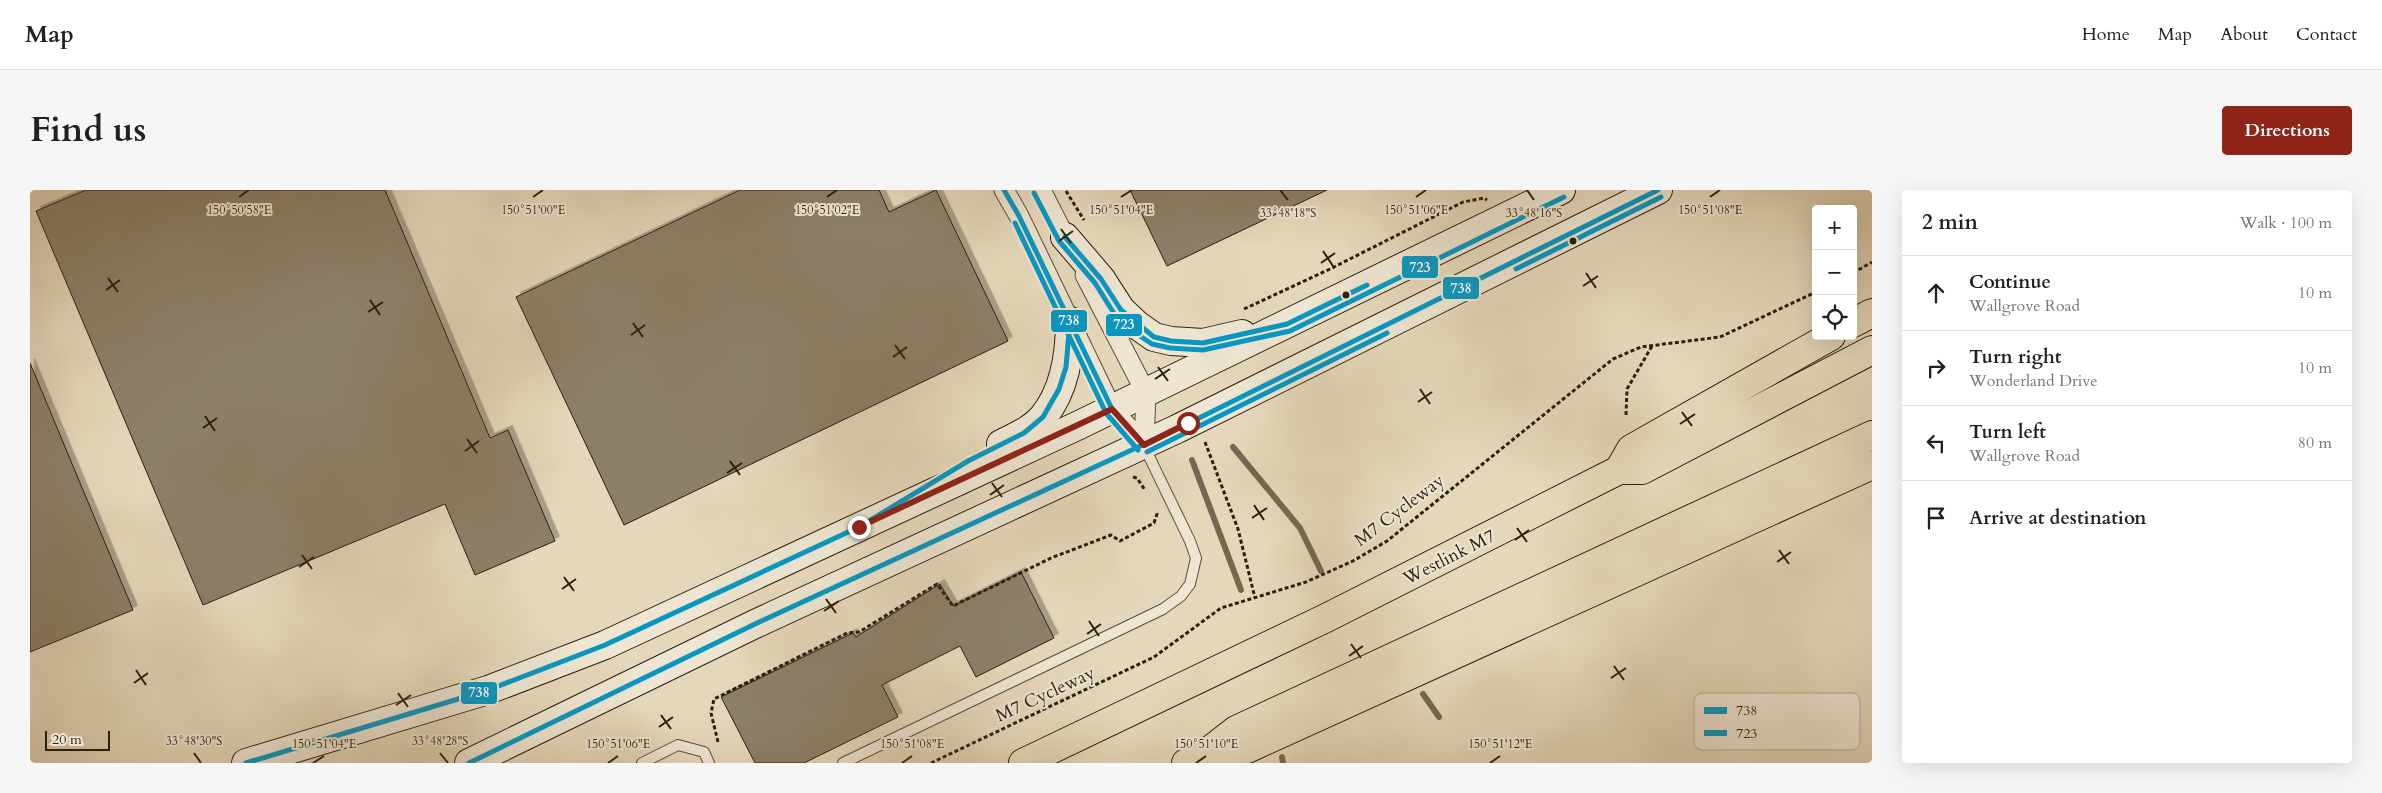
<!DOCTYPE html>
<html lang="en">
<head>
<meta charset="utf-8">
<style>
  :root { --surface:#fff; --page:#f6f6f6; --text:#202124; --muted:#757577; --line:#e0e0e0; --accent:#8f2418 }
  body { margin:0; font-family:Cardo,serif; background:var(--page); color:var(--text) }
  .controls { position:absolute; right:15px; top:15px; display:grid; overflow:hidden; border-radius:5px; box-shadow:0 5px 20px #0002 }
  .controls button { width:45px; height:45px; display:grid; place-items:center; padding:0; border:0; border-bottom:1px solid var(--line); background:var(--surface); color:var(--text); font:25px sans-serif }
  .scale { position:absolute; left:15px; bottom:12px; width:65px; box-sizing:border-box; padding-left:5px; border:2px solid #2b1f0f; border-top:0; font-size:14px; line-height:18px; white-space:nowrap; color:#2b1f0f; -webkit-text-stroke:4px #eee6d2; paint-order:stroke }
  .stop { position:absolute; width:15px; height:15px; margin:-11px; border:4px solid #8f2418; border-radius:50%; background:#fff }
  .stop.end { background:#8f2418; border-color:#fff; box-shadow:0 1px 5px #0008 }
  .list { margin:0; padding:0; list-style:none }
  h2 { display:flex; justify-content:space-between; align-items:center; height:65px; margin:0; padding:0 20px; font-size:21px }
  h2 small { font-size:16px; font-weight:400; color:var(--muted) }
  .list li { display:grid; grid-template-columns:32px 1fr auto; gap:15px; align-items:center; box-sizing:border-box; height:75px; padding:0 20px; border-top:1px solid var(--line) }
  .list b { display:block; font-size:19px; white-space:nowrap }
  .list p { margin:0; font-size:16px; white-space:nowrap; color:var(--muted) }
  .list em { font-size:16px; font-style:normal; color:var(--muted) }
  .icon { flex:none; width:28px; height:28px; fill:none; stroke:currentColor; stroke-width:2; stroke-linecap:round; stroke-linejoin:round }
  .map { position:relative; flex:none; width:1842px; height:573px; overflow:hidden; border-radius:5px }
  header { display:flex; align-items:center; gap:30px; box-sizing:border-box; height:70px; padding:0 25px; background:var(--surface); border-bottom:1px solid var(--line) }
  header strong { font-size:24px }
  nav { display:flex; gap:28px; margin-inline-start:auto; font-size:18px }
  .intro { display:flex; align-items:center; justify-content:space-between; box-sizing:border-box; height:120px; padding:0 30px }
  h1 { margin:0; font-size:35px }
  .button { padding:12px 22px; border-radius:5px; background:var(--accent); color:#fff; font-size:18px; font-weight:700 }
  main { display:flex; gap:30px; padding:0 30px }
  aside { flex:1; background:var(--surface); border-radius:5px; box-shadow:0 5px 20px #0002 }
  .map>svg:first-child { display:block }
</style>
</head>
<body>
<header>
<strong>Map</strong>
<nav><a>Home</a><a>Map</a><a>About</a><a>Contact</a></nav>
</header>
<div class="intro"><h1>Find us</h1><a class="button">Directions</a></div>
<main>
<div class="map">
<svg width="1842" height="573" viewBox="0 0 1842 573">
  <defs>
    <filter id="shadow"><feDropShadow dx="4.5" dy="-4.5" stdDeviation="0" flood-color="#0004"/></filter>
  </defs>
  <rect width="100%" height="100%" fill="#e5d8ba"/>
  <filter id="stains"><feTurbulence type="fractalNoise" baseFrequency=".004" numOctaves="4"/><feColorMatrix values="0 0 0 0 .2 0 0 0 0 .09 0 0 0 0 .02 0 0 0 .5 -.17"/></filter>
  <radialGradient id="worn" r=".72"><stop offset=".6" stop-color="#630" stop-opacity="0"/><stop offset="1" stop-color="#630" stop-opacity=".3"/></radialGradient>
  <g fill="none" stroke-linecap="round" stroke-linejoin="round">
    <g stroke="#756853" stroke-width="6">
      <polyline points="1203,257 1270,338 1291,381"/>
      <polyline points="1162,270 1211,400"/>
      <polyline points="1393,504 1409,527"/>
      <polyline points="1252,567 1253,573"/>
    </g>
  </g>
  <g fill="#8c7f68" stroke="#2b1f0f" filter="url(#shadow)">
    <polygon points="56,0 355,0 460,248 478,240 525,351 445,385 415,314 173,415 6,21"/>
    <polygon points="710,0 849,0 859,22 906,0 978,151 594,335 486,107"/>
    <polygon points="1100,0 1297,0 1137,76"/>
    <polygon points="0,173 103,420 0,462"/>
    <polygon points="991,382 1024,448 946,487 930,456 852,495 868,527 774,573 725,573 691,507 823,443 826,447 910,394 923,416"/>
  </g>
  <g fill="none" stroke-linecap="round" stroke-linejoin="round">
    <g stroke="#5a4d3a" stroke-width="12">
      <g id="service">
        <polyline points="612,573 648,555 674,562 679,573"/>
        <polyline points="813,573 1133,419 1151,406 1160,394 1166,368 1160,351 1114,256"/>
      </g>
    </g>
    <g stroke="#5a4d3a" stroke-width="21">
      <g id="minor">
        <polyline points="974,0 989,26 1082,219 1114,255"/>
        <polyline points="1011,0 1040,57"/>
        <polyline points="1055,85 1116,203 1114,255"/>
      </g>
    </g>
    <g stroke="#2b1f0f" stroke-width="30">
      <g id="secondary">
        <polyline points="1035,47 1071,89 1091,120 1107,135 1124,147 1141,151 1173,153 1212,144"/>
        <path d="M971 254C985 247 1002 240 1013 227 1035 200 1040 165 1040 131"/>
        <polyline points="216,573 458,500 575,455 1047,236 1531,0"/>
        <polyline points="439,573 725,434 1147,239 1628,0"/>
      </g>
    </g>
    <g stroke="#2b1f0f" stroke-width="30">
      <g id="motorway">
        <polyline points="1823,133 1842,123"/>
        <polyline points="1589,280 1601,259 1801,146"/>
        <polyline points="1177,564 1217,559 1842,275"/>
        <polyline points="993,573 1296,428 1589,280 1612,280 1842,160"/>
        <polyline points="1156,573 1175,564 1206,540 1842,245"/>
      </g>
    </g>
    <g stroke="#2b1f0f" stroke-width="3" stroke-dasharray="4 2.5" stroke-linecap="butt">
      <polyline points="1036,1 1054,30"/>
      <polyline points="1823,83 1842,72"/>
      <polyline points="1214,119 1300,79 1433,12 1454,8 1457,10"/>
      <polyline points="1596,225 1597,199 1622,156"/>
      <polyline points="1175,252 1208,339 1225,408"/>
      <polyline points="1103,287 1107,288 1115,300"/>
      <polyline points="688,552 681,523 684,509 817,443 829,442 907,394 923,416 1021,368 1081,345 1090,351 1124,333 1127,324 1126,321"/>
      <polyline points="901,573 1124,467 1191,418 1276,392 1323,371 1357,351 1583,169 1611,157 1690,147 1786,102"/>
    </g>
    <use href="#service" stroke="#eee6d2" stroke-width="10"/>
    <use href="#minor" stroke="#eee6d2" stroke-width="19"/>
    <use href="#secondary" stroke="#eee6d2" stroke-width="28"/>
    <use href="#motorway" stroke="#e5d8ba" stroke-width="28"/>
    <g stroke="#eee6d2" stroke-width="9">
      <g id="bus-1">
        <polyline points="974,0 989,26 1082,219 1114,255"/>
        <polyline points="1035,47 1071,89 1091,120 1124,147 1141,151 1173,153 1257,134 1337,95"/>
        <polyline points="216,573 458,500 575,455 829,337 938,271 994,243 1013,227 1029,199 1036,177 1040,131"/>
        <polyline points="439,573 725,434 1147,239 1628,0"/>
      </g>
    </g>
    <g stroke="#eee6d2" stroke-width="9">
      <g id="bus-2">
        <polyline points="1004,3 1029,51 1065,93 1085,125 1095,136 1122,154 1140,158 1173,160 1260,141 1534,7"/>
        <polyline points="985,33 1076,223 1108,260"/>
        <polyline points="1486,79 1631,7"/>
        <polyline points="1117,262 1357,143"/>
      </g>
    </g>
    <use href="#bus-1" stroke="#0997c2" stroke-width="5"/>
    <use href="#bus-2" stroke="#0997c2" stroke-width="5"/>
  </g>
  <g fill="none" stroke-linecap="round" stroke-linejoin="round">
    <polyline stroke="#8f2418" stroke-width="6" points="829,337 1082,219 1114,255 1158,233"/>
  </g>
  <path fill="none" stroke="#2b1f0f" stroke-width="2" d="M1250 0 1258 10M1497 0 1504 10M209 7 219 0M503 7 513 0M797 7 807 0M1091 7 1102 0M1386 7 1396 0M1680 7 1690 0M1031 39 1041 53M1029 51 1043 41M1293 61 1303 76M1291 73 1305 63M1556 83 1566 98M78 88 88 102M1553 96 1568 86M76 100 90 90M340 110 350 125M338 122 353 112M603 133 613 147M601 145 615 135M865 155 875 169M863 167 877 157M1128 177 1138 191M1125 189 1140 179M1390 199 1400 214M1388 212 1402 202M1652 222 1662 236M175 226 185 241M1650 234 1665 224M173 238 187 228M437 249 447 263M435 261 449 251M700 271 710 285M697 283 712 273M962 293 972 307M960 305 974 295M1224 315 1234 330M1222 328 1237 318M1487 338 1497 352M1485 350 1499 340M1749 360 1759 374M272 365 282 379M1747 372 1761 362M269 377 284 367M534 387 544 401M532 399 546 389M796 409 806 423M794 421 809 411M1059 431 1069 446M1057 444 1071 434M1321 454 1331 468M1319 466 1333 456M1584 476 1594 490M106 480 116 495M1581 488 1596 478M104 493 118 483M368 503 378 517M366 515 381 505M631 525 641 539M629 537 643 527M164 563 171 573M410 563 418 573M283 573 294 566M578 573 588 566M872 573 882 566M1166 573 1176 566M1460 573 1470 566"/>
  <g fill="#2b1f0f" stroke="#eee6d2" stroke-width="2">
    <circle cx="1543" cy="51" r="4.5"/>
    <circle cx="1316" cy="105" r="4.5"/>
  </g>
  <g text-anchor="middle" stroke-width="4" stroke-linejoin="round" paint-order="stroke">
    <g font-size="18" fill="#2b1f0f" stroke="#eee6d2">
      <text transform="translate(1369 320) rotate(-37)" y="6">M7 Cycleway</text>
      <text transform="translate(1419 367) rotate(-27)" y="6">Westlink M7</text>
      <text transform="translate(1015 504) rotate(-25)" y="6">M7 Cycleway</text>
    </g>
  </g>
  <rect x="1664" y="503" width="166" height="57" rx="8" fill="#eee6d2" stroke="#b4aa98" stroke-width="1"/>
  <rect x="1674" y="517" width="23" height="7" fill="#0997c2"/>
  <rect x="1674" y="540" width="23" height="6" fill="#0997c2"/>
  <g font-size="14" fill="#2b1f0f">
    <text x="1706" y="525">738</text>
    <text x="1706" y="548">723</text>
  </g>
  <g font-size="12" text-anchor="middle" fill="#2b1f0f" stroke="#eee6d2" stroke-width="4" stroke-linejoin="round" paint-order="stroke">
    <text x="503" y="24">150°51'00"E</text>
    <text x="797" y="24">150°51'02"E</text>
    <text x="1386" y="24">150°51'06"E</text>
    <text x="209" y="24">150°50'58"E</text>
    <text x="1091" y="24">150°51'04"E</text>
    <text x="1680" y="24">150°51'08"E</text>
    <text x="1258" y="27">33°48'18"S</text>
    <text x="1504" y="27">33°48'16"S</text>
    <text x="164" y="555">33°48'30"S</text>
    <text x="410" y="555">33°48'28"S</text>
    <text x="294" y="558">150°51'04"E</text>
    <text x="588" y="558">150°51'06"E</text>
    <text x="882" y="558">150°51'08"E</text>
    <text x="1176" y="558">150°51'10"E</text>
    <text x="1470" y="558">150°51'12"E</text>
  </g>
  <g stroke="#eee6d2" stroke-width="2">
    <rect x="1371" y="65" width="38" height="24" rx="5" fill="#0997c2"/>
    <rect x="1412" y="86" width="38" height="24" rx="5" fill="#0997c2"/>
    <rect x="1020" y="119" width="38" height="24" rx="5" fill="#0997c2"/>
    <rect x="1075" y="123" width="38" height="24" rx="5" fill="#0997c2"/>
    <rect x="430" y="491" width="38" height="24" rx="5" fill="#0997c2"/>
  </g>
  <g font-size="14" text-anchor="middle" font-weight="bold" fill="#fff">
    <text x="1390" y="82">723</text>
    <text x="1431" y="103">738</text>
    <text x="1039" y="135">738</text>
    <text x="1094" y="139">723</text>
    <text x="449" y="507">738</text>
  </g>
  <rect width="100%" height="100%" filter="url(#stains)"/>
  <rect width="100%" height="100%" fill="url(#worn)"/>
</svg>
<div class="controls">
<button>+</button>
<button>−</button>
<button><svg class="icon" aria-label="locate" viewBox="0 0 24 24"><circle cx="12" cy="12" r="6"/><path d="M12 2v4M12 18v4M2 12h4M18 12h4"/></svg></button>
</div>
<div class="scale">20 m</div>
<div class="stop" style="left:1158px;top:233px"></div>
<div class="stop end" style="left:829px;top:337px"></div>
</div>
<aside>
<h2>2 min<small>Walk · 100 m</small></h2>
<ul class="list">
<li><svg class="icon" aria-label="ahead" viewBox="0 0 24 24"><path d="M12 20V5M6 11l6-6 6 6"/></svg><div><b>Continue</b><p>Wallgrove Road</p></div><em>10 m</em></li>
<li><svg class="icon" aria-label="right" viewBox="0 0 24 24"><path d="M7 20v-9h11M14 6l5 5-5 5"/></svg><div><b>Turn right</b><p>Wonderland Drive</p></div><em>10 m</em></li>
<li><svg class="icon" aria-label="left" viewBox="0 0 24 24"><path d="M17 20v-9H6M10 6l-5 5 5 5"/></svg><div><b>Turn left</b><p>Wallgrove Road</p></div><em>80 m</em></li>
<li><svg class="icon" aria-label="arrive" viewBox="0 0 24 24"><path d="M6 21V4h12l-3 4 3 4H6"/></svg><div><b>Arrive at destination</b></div></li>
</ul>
</aside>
</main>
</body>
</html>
